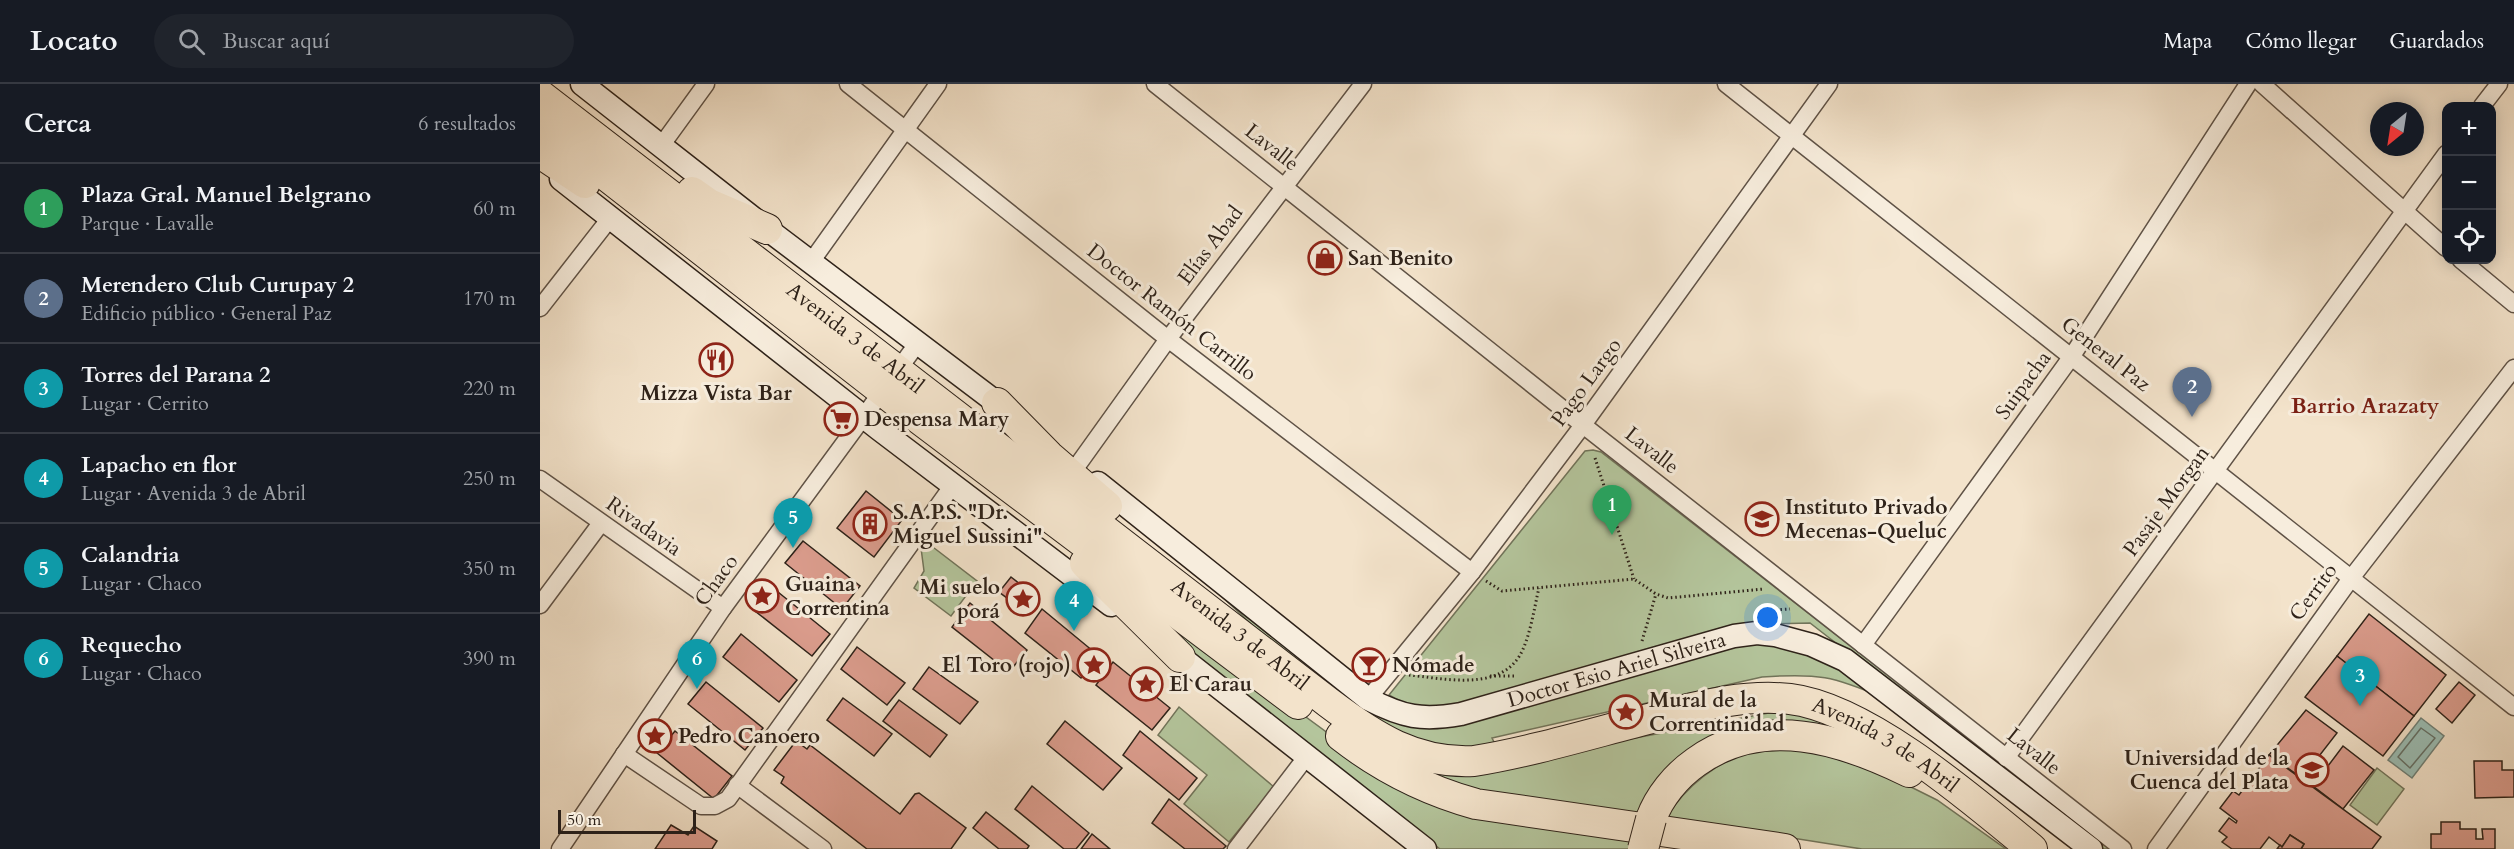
<!DOCTYPE html>
<html lang="es">
<head>
<meta charset="utf-8">
<style>
  :root { --surface:#171b24; --page:#20242c; --text:#f1f3f6; --muted:#9ea1a6; --line:#363941; --accent:#c59692 }
  body { margin:0; font-family:Cardo,serif; background:var(--page); color:var(--text) }
  .controls { position:absolute; right:18px; top:18px; display:grid; overflow:hidden; border-radius:12px; box-shadow:0 3px 15px #0003 }
  .controls button { width:54px; height:54px; display:grid; place-items:center; padding:0; border:0; border-bottom:2px solid var(--line); background:var(--surface); color:var(--text); font:30px sans-serif }
  .compass { position:absolute; left:1830px; top:18px; width:54px; height:54px; border-radius:50%; background:var(--surface); box-shadow:0 3px 15px #0003; rotate:210deg }
  .scale { position:absolute; left:18px; bottom:15px; width:138px; box-sizing:border-box; padding-left:6px; border:3px solid #2e2219; border-top:0; font-size:16px; line-height:21px; white-space:nowrap; color:#2e2219; -webkit-text-stroke:4px #f7eddd; paint-order:stroke }
  .you { position:absolute; left:1228px; top:534px; width:21px; height:21px; margin:-15px; border:4px solid #fff; border-radius:50%; background:#1a73e8; box-shadow:0 0 0 9px #1a73e833 }
  .badge { display:grid; place-items:center; width:39px; height:39px; border-radius:50%; background:var(--accent); color:#fff; font-size:20px; font-weight:700 }
  .pin { position:absolute; translate:-50% -50px; filter:drop-shadow(0 2px 3px #0008) }
  .pin::after { content:''; position:absolute; top:32px; width:21px; height:18px; background:inherit; clip-path:polygon(0 0,100% 0,50% 100%) }
  .list { margin:0; padding:0; list-style:none }
  h2 { display:flex; justify-content:space-between; align-items:center; height:78px; margin:0; padding:0 24px; font-size:26px }
  h2 small { font-size:20px; font-weight:400; color:var(--muted) }
  .list li { display:grid; grid-template-columns:39px 1fr auto; gap:18px; align-items:center; box-sizing:border-box; height:90px; padding:0 24px; border-top:2px solid var(--line) }
  .list b { display:block; font-size:22px; white-space:nowrap }
  .list p { margin:0; font-size:20px; white-space:nowrap; color:var(--muted) }
  .list em { font-size:20px; font-style:normal; color:var(--muted) }
  .icon { flex:none; width:33px; height:33px; fill:none; stroke:currentColor; stroke-width:2; stroke-linecap:round; stroke-linejoin:round }
  .map { position:relative; flex:none; width:1974px; height:765px; overflow:hidden }
  header { display:flex; align-items:center; gap:36px; box-sizing:border-box; height:84px; padding:0 30px; background:var(--surface); border-bottom:2px solid var(--line) }
  header strong { font-size:28px }
  nav { display:flex; gap:33px; margin-inline-start:auto; font-size:21px }
  .search { width:420px; height:54px; background:var(--page); display:flex; align-items:center; gap:15px; box-sizing:border-box; padding:0 21px; border-radius:33px; color:var(--muted); font-size:22px }
  main { display:flex }
  aside { flex:1; background:var(--surface) }
  .map>svg:first-child { display:block }
</style>
</head>
<body>
<header>
<strong>Locato</strong>
<div class="search"><svg class="icon" aria-label="search" viewBox="0 0 24 24"><circle cx="10" cy="10" r="6"/><path d="M15 15l6 6"/></svg>Buscar aquí</div>
<nav><a>Mapa</a><a>Cómo llegar</a><a>Guardados</a></nav>
</header>
<main>
<aside>
<h2>Cerca<small>6 resultados</small></h2>
<ul class="list">
<li><span class="badge" style="background:#2e9e5b">1</span><div><b>Plaza Gral. Manuel Belgrano</b><p>Parque · Lavalle</p></div><em>60 m</em></li>
<li><span class="badge" style="background:#5c6f8a">2</span><div><b>Merendero Club Curupay 2</b><p>Edificio público · General Paz</p></div><em>170 m</em></li>
<li><span class="badge" style="background:#0f9aa8">3</span><div><b>Torres del Parana 2</b><p>Lugar · Cerrito</p></div><em>220 m</em></li>
<li><span class="badge" style="background:#0f9aa8">4</span><div><b>Lapacho en flor</b><p>Lugar · Avenida 3 de Abril</p></div><em>250 m</em></li>
<li><span class="badge" style="background:#0f9aa8">5</span><div><b>Calandria</b><p>Lugar · Chaco</p></div><em>350 m</em></li>
<li><span class="badge" style="background:#0f9aa8">6</span><div><b>Requecho</b><p>Lugar · Chaco</p></div><em>390 m</em></li>
</ul>
</aside>
<div class="map">
<svg width="1974" height="765" viewBox="0 0 1974 765">
  <rect width="100%" height="100%" fill="#f3e3cb"/>
  <filter id="stains"><feTurbulence type="fractalNoise" baseFrequency=".00333" numOctaves="4"/><feColorMatrix values="0 0 0 0 .2 0 0 0 0 .09 0 0 0 0 .02 0 0 0 .5 -.17"/></filter>
  <radialGradient id="worn" r=".72"><stop offset=".6" stop-color="#630" stop-opacity="0"/><stop offset="1" stop-color="#630" stop-opacity=".3"/></radialGradient>
  <g fill="#b4c59c" stroke="#71745a" stroke-width="1.5">
    <polygon points="1053,366 1061,368 1572,765 1561,765 1270,539 1220,540 916,626 869,622 849,611 1045,367"/>
    <polygon points="385,457 437,497 411,532 374,504 384,487 381,464"/>
    <path d="M659 491 867 638 1212 557 1272 565 1344 614C1293 592 1278 589 1222 593L952 654 956 662 926 667 864 656 725 553Z"/>
    <polygon points="612,520 826,677 1096,748 1093,765 900,765 611,535"/>
    <polygon points="639,623 734,703 689,758 644,720 667,691 618,651"/>
    <polygon points="1234,628 1263,630 1312,644 1209,643 1099,737 919,710 857,670 967,678"/>
    <path d="M1212 665H1267L1349 692 1397 716 1466 765H1322L1126 734C1147 700 1176 680 1212 665Z"/>
    <polygon points="1837,684 1864,705 1837,741 1810,721"/>
  </g>
  <polygon fill="#9bbeb5" stroke="#6f8077" stroke-width="1.5" points="1881,634 1904,652 1872,694 1848,676"/>
  <g fill="none" stroke-linecap="round" stroke-linejoin="round">
    <polygon stroke="#647067" stroke-width="1.5" points="1881,644 1895,654 1870,684 1858,673"/>
  </g>
  <g fill="#dc9d8e" stroke="#2e2219" stroke-width="1.5">
    <polygon points="326,407 362,436 334,473 297,444"/>
    <polygon points="263,457 320,502 302,525 245,479"/>
    <polygon points="471,493 490,508 479,523 459,508"/>
    <polygon points="233,504 290,550 272,572 215,527"/>
    <polygon points="430,519 487,566 469,588 412,543"/>
    <polygon points="502,525 559,572 541,594 485,549"/>
    <polygon points="1829,530 1906,591 1874,632 1797,572"/>
    <polygon points="201,550 257,596 239,618 183,573"/>
    <polygon points="317,563 365,599 347,621 301,585"/>
    <polygon points="1797,572 1874,632 1843,672 1765,613"/>
    <polygon points="573,578 630,624 612,646 556,601"/>
    <polygon points="389,583 438,618 420,640 373,605"/>
    <polygon points="166,598 223,644 205,666 148,620"/>
    <polygon points="1919,598 1935,611 1912,639 1896,625"/>
    <polygon points="303,614 352,650 334,672 287,636"/>
    <polygon points="359,616 407,651 390,673 343,637"/>
    <polygon points="1766,626 1797,649 1762,694 1729,671"/>
    <polygon points="525,637 582,684 563,706 507,660"/>
    <polygon points="135,647 192,692 174,715 117,669"/>
    <polygon points="600,647 657,694 639,716 583,671"/>
    <polygon points="256,657 267,665 270,661 360,730 375,710 379,709 426,744 411,765 327,765 241,699 244,693 234,686"/>
    <polygon points="1803,662 1834,686 1803,725 1773,702"/>
    <polygon points="1729,671 1841,753 1832,765 1761,765 1764,760 1750,751 1742,763 1729,753 1720,765 1692,765 1682,758 1687,753 1679,747 1689,734 1696,739 1697,737 1680,724 1693,707 1699,711"/>
    <polygon points="1934,677 1962,677 1962,686 1974,686 1974,713 1935,714"/>
    <polygon points="492,702 549,749 536,765 524,765 475,725"/>
    <polygon points="629,715 686,762 683,765 645,765 612,739"/>
    <polygon points="446,728 489,762 487,765 459,765 433,744"/>
    <polygon points="1901,738 1920,738 1920,745 1936,745 1936,755 1943,755 1942,745 1955,745 1955,765 1891,765 1891,750 1901,750"/>
    <polygon points="131,741 148,751 154,742 177,757 172,765 115,765"/>
    <polygon points="552,750 570,765 541,765"/>
    <polygon points="1750,751 1764,760 1761,765 1737,765 1740,761 1742,763"/>
  </g>
  <g fill="none" stroke-linecap="round" stroke-linejoin="round">
    <g stroke="#5f5246" stroke-width="19">
      <g id="street">
        <polyline points="308,0 628,255 932,488"/>
        <polyline points="615,0 1043,341 1583,765"/>
        <polyline points="1186,0 1974,623"/>
        <polyline points="1722,0 1906,164"/>
        <polyline points="1942,22 1959,0"/>
        <polyline points="121,62 166,0"/>
        <polyline points="1921,176 1974,220"/>
        <polyline points="271,178 398,0"/>
        <polyline points="0,224 71,133"/>
        <polyline points="537,382 628,255 823,0"/>
        <polyline points="0,395 183,524"/>
        <polyline points="0,521 61,439"/>
        <polyline points="1323,561 1532,272 1708,0"/>
        <polyline points="828,615 932,488 1043,341 1289,0"/>
        <polyline points="84,670 161,722 175,722 188,715 413,401"/>
        <polyline points="1466,674 1906,70"/>
        <polyline points="197,701 283,765"/>
        <polyline points="20,765 183,524 377,260"/>
        <polyline points="696,765 767,672"/>
        <polyline points="1616,765 1812,493 1974,284"/>
      </g>
    </g>
    <g stroke="#2e2219" stroke-width="25">
      <g id="secondary">
        <polyline points="42,0 227,145 469,328"/>
        <polyline points="21,95 339,345 571,521"/>
        <path id="s1" d="M558 399 828 615C863 633 882 637 921 630L1194 552 1217 549 1235 551 1272 561 1305 576 1551 765"/>
        <polyline points="629,564 885,765"/>
      </g>
    </g>
    <g stroke="#2e2219" stroke-width="32">
      <g id="highway">
        <path id="s2" d="M0 11 789 619C834 653 876 680 934 677 995 667 1056 648 1116 633 1160 622 1204 610 1250 615 1326 624 1433 716 1492 765"/>
        <polyline points="0,40 358,319 758,620"/>
        <polyline points="0,69 45,99"/>
        <polyline points="152,108 169,120 227,145"/>
        <polyline points="457,319 509,372 567,422"/>
        <polyline points="545,479 640,573"/>
        <path d="M801 652C842 684 885 706 936 720L1245 765"/>
        <path d="M1111 735C1119 713 1136 692 1156 678 1223 630 1302 655 1369 688"/>
      </g>
    </g>
    <g stroke="#2e2219" stroke-width="3" stroke-dasharray="1.5 3" stroke-linecap="butt">
      <polyline points="1055,374 1094,495"/>
      <polyline points="946,497 962,507 1094,495 1116,510 1128,514 1224,505"/>
      <polyline points="1218,527 1250,525"/>
      <polyline points="1102,557 1116,510"/>
      <path d="M869 591C900 594 951 606 975 578 989 563 994 524 999 504"/>
      <polyline points="950,592 974,592"/>
    </g>
    <use href="#street" stroke="#f7eddd" stroke-width="16"/>
    <use href="#secondary" stroke="#f7eddd" stroke-width="22"/>
    <use href="#highway" stroke="#f3e3cb" stroke-width="30"/>
    <g stroke="#2e2219" stroke-width="32" stroke-linecap="butt">
      <polyline id="highway-bridge" points="1103,765 1111,735"/>
    </g>
    <use href="#highway-bridge" stroke="#f3e3cb" stroke-width="30"/>
  </g>
  <defs>
    <g id="shop-ring" transform="scale(1.725)"><circle r="9.5" fill="#f7eddd" stroke="#8f2418" stroke-width="1.5"/><path d="M-5-2.5h2.3a2.7 3.5 0 0 1 5.4 0H5L5.5 6h-11ZM-1.5-2.5h3a1.5 2.3 0 0 0-3 0Z" fill="#8f2418"/></g>
    <g id="restaurant-ring" transform="scale(1.725)"><circle r="9.5" fill="#f7eddd" stroke="#8f2418" stroke-width="1.5"/><path d="M-5-6h1v4h1v-4h1v4h1v-4h1v5L-1.5 .5V6h-2V.5L-5-1ZM5-6V6H3V1.5H1.5Q1.5-4 5-6Z" fill="#8f2418"/></g>
    <g id="supermarket-ring" transform="scale(1.725)"><circle r="9.5" fill="#f7eddd" stroke="#8f2418" stroke-width="1.5"/><path d="M-6-5.5h2.5l.6 2H6L4.5 2H-2.5L-4.4-4H-6ZM-1.5 3.2a1.3 1.3 0 1 0 .1 0ZM3 3.2a1.3 1.3 0 1 0 .1 0Z" fill="#8f2418"/></g>
    <g id="school-ring" transform="scale(1.725)"><circle r="9.5" fill="#f7eddd" stroke="#8f2418" stroke-width="1.5"/><path d="M0-5L7-2L0 1L-7-2ZM-4 1L0 2.5L4 1V4Q0 6-4 4Z" fill="#8f2418"/></g>
    <g id="building-ring" transform="scale(1.725)"><circle r="9.5" fill="#f7eddd" stroke="#8f2418" stroke-width="1.5"/><path d="M-4-6H4V6H1V3H-1V6H-4ZM-2.5-4.3h1.7v1.8h-1.7ZM.8-4.3h1.7v1.8H.8ZM-2.5-1h1.7V.8h-1.7ZM.8-1h1.7V.8H.8Z" fill="#8f2418"/></g>
    <g id="sight-ring" transform="scale(1.725)"><circle r="9.5" fill="#f7eddd" stroke="#8f2418" stroke-width="1.5"/><path d="M0-6L1.8-2.2L6-1.7L2.9 1.2L3.7 5.4L0 3.3L-3.7 5.4L-2.9 1.2L-6-1.7L-1.8-2.2Z" fill="#8f2418"/></g>
    <g id="bar-ring" transform="scale(1.725)"><circle r="9.5" fill="#f7eddd" stroke="#8f2418" stroke-width="1.5"/><path d="M-6-5H6L.8 .8V4.5H3.5V6h-7V4.5H-.8V.8Z" fill="#8f2418"/></g>
    <g id="university-ring" transform="scale(1.725)"><circle r="9.5" fill="#f7eddd" stroke="#8f2418" stroke-width="1.5"/><path d="M0-5L7-2L0 1L-7-2ZM-4 1L0 2.5L4 1V4Q0 6-4 4Z" fill="#8f2418"/></g>
  </defs>
  <g fill-rule="evenodd">
    <use href="#shop-ring" x="785" y="174"/>
    <use href="#restaurant-ring" x="176" y="276"/>
    <use href="#supermarket-ring" x="301" y="335"/>
    <use href="#school-ring" x="1222" y="435"/>
    <use href="#building-ring" x="330" y="440"/>
    <use href="#sight-ring" x="222" y="512"/>
    <use href="#sight-ring" x="483" y="515"/>
    <use href="#sight-ring" x="554" y="581"/>
    <use href="#bar-ring" x="829" y="581"/>
    <use href="#sight-ring" x="606" y="600"/>
    <use href="#sight-ring" x="1086" y="628"/>
    <use href="#sight-ring" x="115" y="652"/>
    <use href="#university-ring" x="1772" y="686"/>
  </g>
  <g text-anchor="middle" stroke-width="6" stroke-linejoin="round" paint-order="stroke">
    <g font-size="21" fill="#2e2219" stroke="#f7eddd">
      <text transform="translate(732 63) rotate(38)" y="7">Lavalle</text>
      <text transform="translate(670 161) rotate(-53)" y="7">Elías Abad</text>
      <text transform="translate(632 228) rotate(38)" y="7">Doctor Ramón Carrillo</text>
      <text dy="7" stroke="none"><textPath href="#s2" startOffset="398">Avenida 3 de Abril</textPath></text>
      <text transform="translate(1566 270) rotate(38)" y="7">General Paz</text>
      <text transform="translate(1046 298) rotate(-54)" y="7">Pago Largo</text>
      <text transform="translate(1483 301) rotate(-54)" y="7">Suipacha</text>
      <text transform="translate(1112 366) rotate(38)" y="7">Lavalle</text>
      <text transform="translate(1626 417) rotate(-54)" y="7">Pasaje Morgan</text>
      <text transform="translate(104 442) rotate(35)" y="7">Rivadavia</text>
      <text transform="translate(176 496) rotate(-54)" y="7">Chaco</text>
      <text transform="translate(1773 508) rotate(-54)" y="7">Cerrito</text>
      <text dy="7" stroke="none"><textPath href="#s2" startOffset="884">Avenida 3 de Abril</textPath></text>
      <text dy="7" stroke="none"><textPath href="#s1" startOffset="604">Doctor Esio Ariel Silveira</textPath></text>
      <text dy="7" stroke="none"><textPath href="#s2" startOffset="1586">Avenida 3 de Abril</textPath></text>
      <text transform="translate(1494 667) rotate(38)" y="7">Lavalle</text>
    </g>
    <g font-size="21" font-weight="bold" fill="#2e2219" stroke="#f7eddd" text-anchor="start">
      <text x="808" y="181">San Benito</text>
      <text x="176" y="316" text-anchor="middle">Mizza Vista Bar</text>
      <text x="324" y="342">Despensa Mary</text>
      <text x="1245" y="430">Instituto Privado<tspan x="1245" dy="24">Mecenas-Queluc</tspan></text>
      <text x="353" y="435">S.A.P.S. "Dr.<tspan x="353" dy="24">Miguel Sussini"</tspan></text>
      <text x="245" y="507">Guaina<tspan x="245" dy="24">Correntina</tspan></text>
      <text x="460" y="510" text-anchor="end">Mi suelo<tspan x="460" dy="24">porá</tspan></text>
      <text x="531" y="588" text-anchor="end">El Toro (rojo)</text>
      <text x="852" y="588">Nómade</text>
      <text x="629" y="607">El Carau</text>
      <text x="1109" y="623">Mural de la<tspan x="1109" dy="24">Correntinidad</tspan></text>
      <text x="138" y="659">Pedro Canoero</text>
      <text x="1749" y="681" text-anchor="end">Universidad de la<tspan x="1749" dy="24">Cuenca del Plata</tspan></text>
    </g>
    <g font-size="22" font-weight="bold" fill="#7a1f14" stroke="#f7eddd">
      <text x="1825" y="329">Barrio Arazaty</text>
    </g>
  </g>
  <rect width="100%" height="100%" filter="url(#stains)"/>
  <rect width="100%" height="100%" fill="url(#worn)"/>
</svg>
<div class="controls">
<button>+</button>
<button>−</button>
<button><svg class="icon" aria-label="locate" viewBox="0 0 24 24"><circle cx="12" cy="12" r="6"/><path d="M12 2v4M12 18v4M2 12h4M18 12h4"/></svg></button>
</div>
<svg class="compass" viewBox="-18 -18 36 36"><path d="M0-13l5 13h-10z" fill="#e53935"/><path d="M0 13l5-13h-10z" fill="#9ea1a6"/></svg>
<div class="scale">50 m</div>
<div class="you"></div>
<div class="pin badge" style="left:1072px;top:451px;background:#2e9e5b">1</div>
<div class="pin badge" style="left:1652px;top:333px;background:#5c6f8a">2</div>
<div class="pin badge" style="left:1820px;top:622px;background:#0f9aa8">3</div>
<div class="pin badge" style="left:534px;top:547px;background:#0f9aa8">4</div>
<div class="pin badge" style="left:253px;top:464px;background:#0f9aa8">5</div>
<div class="pin badge" style="left:157px;top:605px;background:#0f9aa8">6</div>
</div>
</main>
</body>
</html>
